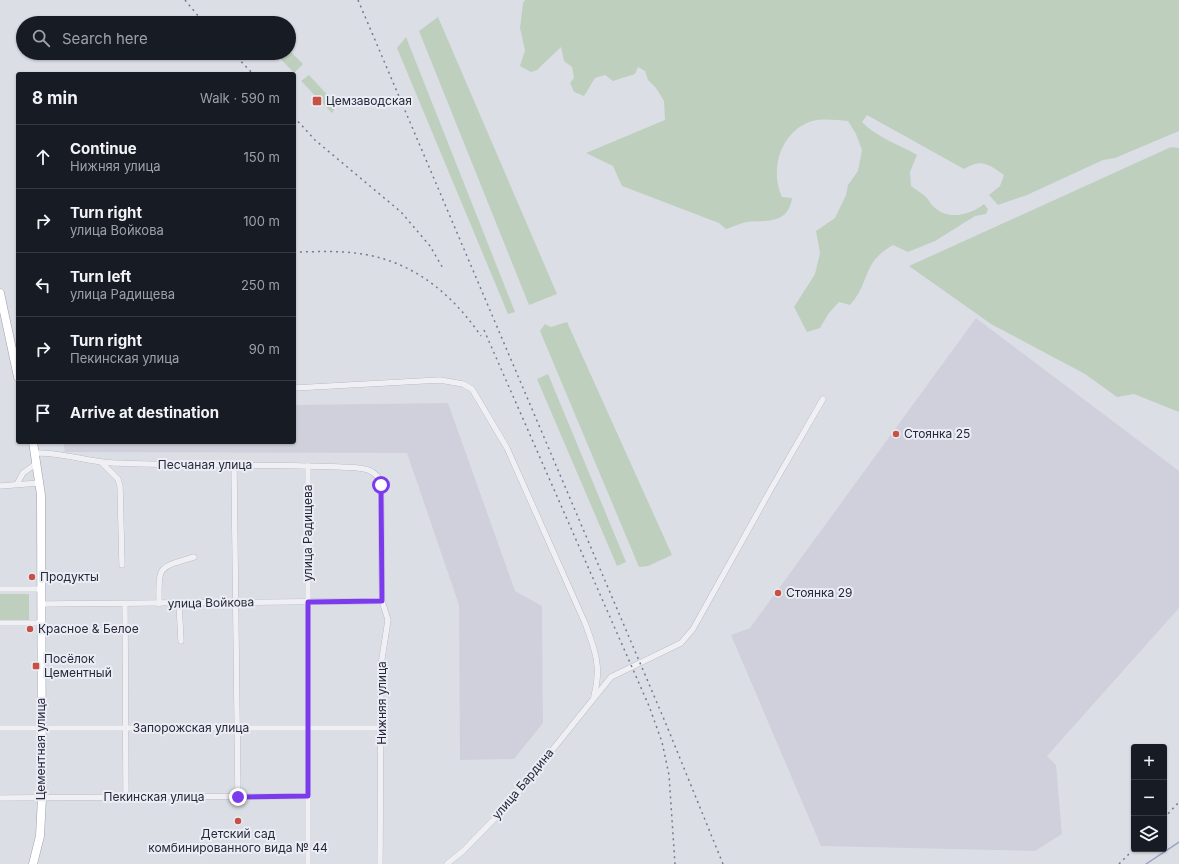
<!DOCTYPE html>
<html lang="en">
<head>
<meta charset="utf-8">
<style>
  :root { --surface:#171b24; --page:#242831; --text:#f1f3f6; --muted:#9ea1a6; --line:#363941 }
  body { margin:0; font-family:Inter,sans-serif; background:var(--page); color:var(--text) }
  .controls { position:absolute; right:12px; bottom:12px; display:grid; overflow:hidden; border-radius:4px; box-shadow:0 1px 3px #0004 }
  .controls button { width:36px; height:36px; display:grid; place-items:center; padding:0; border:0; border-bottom:1px solid var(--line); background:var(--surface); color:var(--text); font:20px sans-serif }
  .stop { position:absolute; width:12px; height:12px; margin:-9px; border:3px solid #7c3aed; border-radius:50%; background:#fff }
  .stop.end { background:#7c3aed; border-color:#fff; box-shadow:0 1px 4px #0008 }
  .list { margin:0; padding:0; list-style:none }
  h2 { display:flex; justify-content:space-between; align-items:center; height:52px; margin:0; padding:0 16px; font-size:17px }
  h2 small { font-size:13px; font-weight:400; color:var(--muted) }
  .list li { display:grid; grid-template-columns:26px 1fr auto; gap:12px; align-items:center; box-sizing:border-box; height:64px; padding:0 16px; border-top:1px solid var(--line) }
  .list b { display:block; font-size:15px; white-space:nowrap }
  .list p { margin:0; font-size:13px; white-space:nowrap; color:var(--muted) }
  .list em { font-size:13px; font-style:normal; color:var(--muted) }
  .icon { flex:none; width:22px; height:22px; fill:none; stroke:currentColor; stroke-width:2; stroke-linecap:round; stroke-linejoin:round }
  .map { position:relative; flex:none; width:1179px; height:864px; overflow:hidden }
  .search { position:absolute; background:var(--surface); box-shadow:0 1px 3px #0004; left:16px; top:16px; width:280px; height:44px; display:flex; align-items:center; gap:10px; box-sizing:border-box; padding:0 14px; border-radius:22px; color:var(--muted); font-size:15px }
  .panel { position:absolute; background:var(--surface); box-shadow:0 1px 3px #0004; left:16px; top:72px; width:280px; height:372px; border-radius:4px }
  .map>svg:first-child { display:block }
</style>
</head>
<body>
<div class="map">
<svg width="1179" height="864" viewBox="0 0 1179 864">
  <rect width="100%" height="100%" fill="#dcdee6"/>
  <g fill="#cfd0db">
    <polygon points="976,318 1179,471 1179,608 1047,756 1056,765 1062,834 1035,851 821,846 731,635 750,628"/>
    <polygon points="448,403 515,591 542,606 543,723 514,759 460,760 459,605 407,453 65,452 63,442 294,442 294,405"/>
  </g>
  <g fill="#becfbe">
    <path d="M525 0H1179V131L1115 158 1103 160 1027 195 998 205 989 195 1000 186 1004 175C988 164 982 158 964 169L867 115 862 122C877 138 899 144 917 155L910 172 911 186C916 190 922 193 926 197 929 200 930 203 932 205 946 221 969 216 984 204L988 209 986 214 975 216 935 241 908 252 893 245C861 263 871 282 850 305L839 302 829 313 820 328 807 332 794 307 815 274 820 253 816 231 835 218 846 195 848 185 858 171 862 150 856 134 848 121C836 120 824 118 812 121 781 131 769 169 782 197L792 198C788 225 766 220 747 222 740 223 733 227 726 229L719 223 622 186 613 166 586 153 665 120 664 101 656 88 648 80 645 71 638 67 635 74 613 81 605 75 595 78 584 96 574 92 570 83 574 78 572 67 564 61 561 47 537 70 531 72 520 66 525 50 520 28 523 3Z"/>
    <polygon points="438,17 557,294 529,305 419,31"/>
    <polygon points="406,37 515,312 508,314 397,48"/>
    <polygon points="289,50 303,64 294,73 275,53 289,53"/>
    <polygon points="309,75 333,101 335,108 332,113 301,81"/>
    <polygon points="1171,147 1179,148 1179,412 1134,394 1117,397 1085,374 991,324 909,266"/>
    <polygon points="567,322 672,555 648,566 639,567 540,331 545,324 551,327"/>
    <polygon points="548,374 626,562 617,566 537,379"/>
    <polygon points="0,594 29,594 29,620 0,621"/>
  </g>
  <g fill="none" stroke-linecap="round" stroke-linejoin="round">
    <polyline stroke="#98a3c5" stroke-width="1.5" points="1146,864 1179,842"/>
    <g stroke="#a6a8b3" stroke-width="6">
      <g id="street">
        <path d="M294 388 440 380 463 384 472 389 507 448 585 623C595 650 602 667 594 696"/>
        <path d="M35 453C62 452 87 462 113 463 189 466 265 464 341 467 358 468 377 466 381 485L382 601 388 620 381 665 380 864"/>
        <polyline points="102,463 118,479 120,486 122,565"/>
        <polyline points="234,465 238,797"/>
        <polyline points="17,484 23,473 37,463"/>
        <polyline points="0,486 39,483"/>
        <polyline points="0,589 41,589"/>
        <polyline points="179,603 181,641"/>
        <polyline points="41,604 382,601"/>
        <polyline points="125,604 126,797"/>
        <path d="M159 604C159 565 157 568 194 557"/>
        <polyline points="0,623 41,623"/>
        <polyline points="0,728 382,728"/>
        <polyline points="0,798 308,796"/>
        <polyline points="308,864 308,466"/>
        <polyline points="447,864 463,851 508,805 611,677 681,643 693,629 771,489 823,399"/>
      </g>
    </g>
    <g stroke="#9ca0b1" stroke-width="9">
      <g id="primary">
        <polyline points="0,293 18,377"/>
        <polyline points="33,442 41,495 42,798 40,836 33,864"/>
      </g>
    </g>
    <use href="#street" stroke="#efeff4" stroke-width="5.5"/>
    <use href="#primary" stroke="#fff" stroke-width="8"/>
    <g stroke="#777a8e" stroke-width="1.5" stroke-dasharray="2 4" stroke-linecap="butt">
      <polyline points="185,0 204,23"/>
      <polyline points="358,0 666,724 723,864"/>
      <polyline points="167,20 177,23"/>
      <polyline points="233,53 253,74"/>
      <polyline points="294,117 315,140 401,212 430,246 444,270"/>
      <path d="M294 252C310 252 327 251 343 252 404 255 447 287 481 336"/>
      <polyline points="484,330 649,706 662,742 669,775 675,864"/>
      <polyline points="1164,818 1179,802"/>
      <polyline points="1119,864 1134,849"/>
    </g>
  </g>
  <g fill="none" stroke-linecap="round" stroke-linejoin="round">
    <polyline stroke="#7c3aed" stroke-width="5" points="238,797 308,796 308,602 382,601 381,485"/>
  </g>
  <g fill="#c75145" stroke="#ebedf4" stroke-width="1.5">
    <rect x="312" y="96" width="10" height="10" rx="2"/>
    <circle cx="896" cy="434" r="4"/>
    <circle cx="32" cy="577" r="4"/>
    <circle cx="778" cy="593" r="4"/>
    <circle cx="30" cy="629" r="4"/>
    <rect x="32" y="662" width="8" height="8" rx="2"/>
    <circle cx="238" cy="821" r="4"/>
  </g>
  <g text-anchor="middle" stroke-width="4" stroke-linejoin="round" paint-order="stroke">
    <g font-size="12" fill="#27293b" stroke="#ebedf4" text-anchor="start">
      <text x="326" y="105">Цемзаводская</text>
      <text x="904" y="438">Стоянка 25</text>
      <text x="40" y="581">Продукты</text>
      <text x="786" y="597">Стоянка 29</text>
      <text x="38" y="633">Красное &amp; Белое</text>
      <text x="44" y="663">Посёлок<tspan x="44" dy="14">Цементный</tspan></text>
      <text x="238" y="838" text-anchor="middle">Детский сад<tspan x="238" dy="14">комбинированного вида № 44</tspan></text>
    </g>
    <g font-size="12" fill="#27293b" stroke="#ebedf4">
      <text x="205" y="469">Песчаная улица</text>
      <text transform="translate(308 533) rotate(-90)" y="4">улица Радищева</text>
      <text transform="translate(211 603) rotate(-1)" y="4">улица Войкова</text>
      <text transform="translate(382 703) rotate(-90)" y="4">Нижняя улица</text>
      <text x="191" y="732">Запорожская улица</text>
      <text transform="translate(41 749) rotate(-90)" y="4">Цементная улица</text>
      <text transform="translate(523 784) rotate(-50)" y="4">улица Бардина</text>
      <text x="154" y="801">Пекинская улица</text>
    </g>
  </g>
</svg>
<div class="controls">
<button>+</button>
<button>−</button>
<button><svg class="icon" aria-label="layers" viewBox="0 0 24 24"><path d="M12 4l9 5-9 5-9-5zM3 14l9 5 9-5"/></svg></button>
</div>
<div class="stop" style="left:381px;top:485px"></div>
<div class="stop end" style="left:238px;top:797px"></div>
<div class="search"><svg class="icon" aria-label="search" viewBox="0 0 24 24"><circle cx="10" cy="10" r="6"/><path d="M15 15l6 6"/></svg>Search here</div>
<section class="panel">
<h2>8 min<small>Walk · 590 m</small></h2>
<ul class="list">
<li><svg class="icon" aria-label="ahead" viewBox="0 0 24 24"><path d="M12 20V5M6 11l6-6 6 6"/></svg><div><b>Continue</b><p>Нижняя улица</p></div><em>150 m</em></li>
<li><svg class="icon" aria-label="right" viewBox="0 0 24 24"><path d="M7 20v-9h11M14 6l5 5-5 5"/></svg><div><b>Turn right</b><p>улица Войкова</p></div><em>100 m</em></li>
<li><svg class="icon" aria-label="left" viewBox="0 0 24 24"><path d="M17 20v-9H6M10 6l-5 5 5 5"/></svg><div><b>Turn left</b><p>улица Радищева</p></div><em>250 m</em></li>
<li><svg class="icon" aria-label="right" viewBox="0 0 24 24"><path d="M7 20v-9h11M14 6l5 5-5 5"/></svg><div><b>Turn right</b><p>Пекинская улица</p></div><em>90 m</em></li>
<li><svg class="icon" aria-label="arrive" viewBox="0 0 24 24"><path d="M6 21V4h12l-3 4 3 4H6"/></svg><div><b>Arrive at destination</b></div></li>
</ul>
</section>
</div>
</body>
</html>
